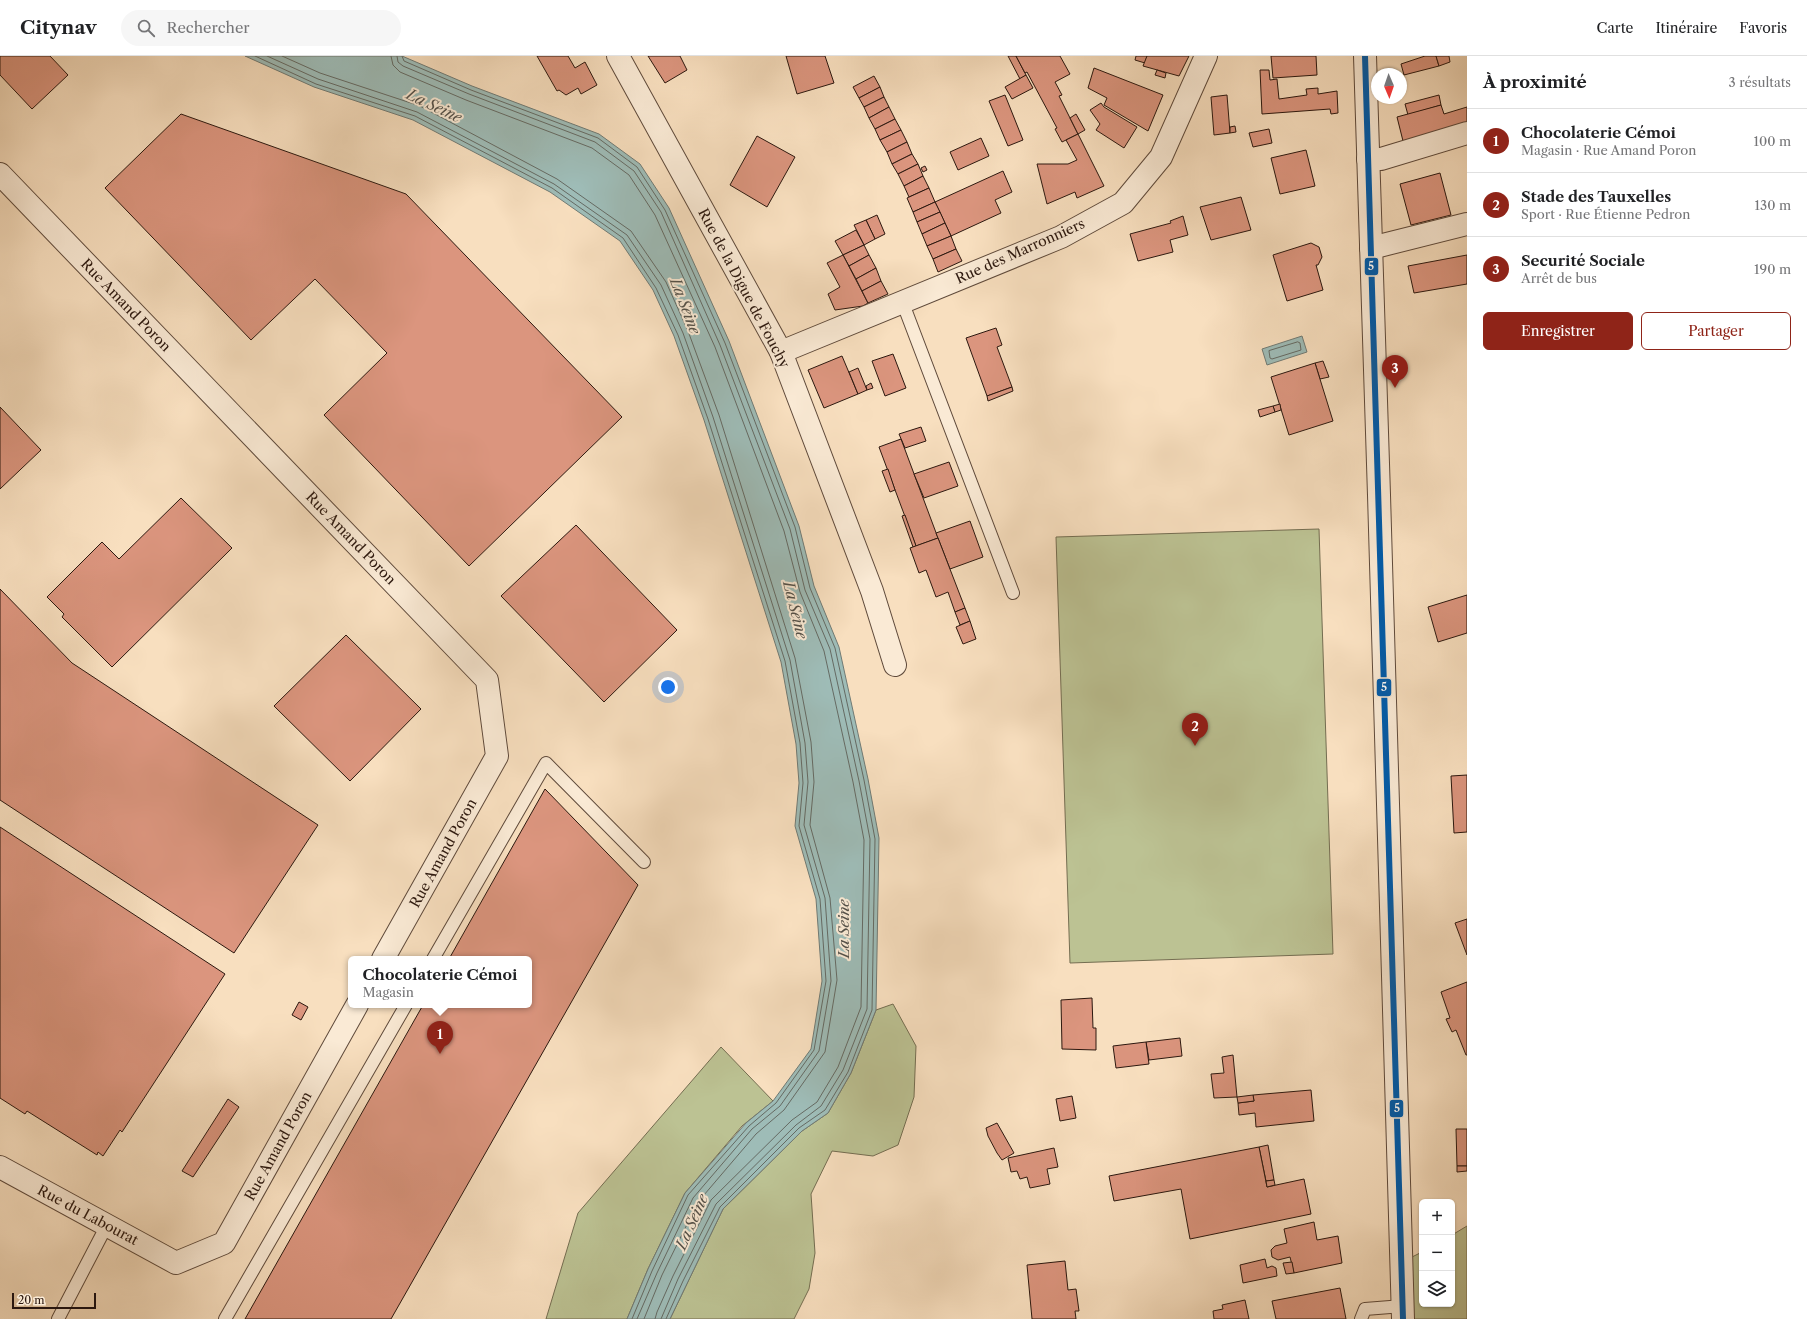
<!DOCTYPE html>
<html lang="fr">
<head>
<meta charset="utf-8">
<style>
  :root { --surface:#fff; --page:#f6f6f6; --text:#202124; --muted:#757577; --line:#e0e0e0; --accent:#8f2418 }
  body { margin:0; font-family:"Libre Caslon Text",serif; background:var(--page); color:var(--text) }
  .controls { position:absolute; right:12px; bottom:12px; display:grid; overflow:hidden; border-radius:6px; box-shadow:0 1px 3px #0004 }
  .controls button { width:36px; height:36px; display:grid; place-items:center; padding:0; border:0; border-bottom:1px solid var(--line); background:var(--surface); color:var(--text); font:20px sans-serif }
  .compass { position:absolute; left:1371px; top:12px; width:36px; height:36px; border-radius:50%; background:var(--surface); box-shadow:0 1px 3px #0004; rotate:178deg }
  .scale { position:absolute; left:12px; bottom:10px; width:84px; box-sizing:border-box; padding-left:4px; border:2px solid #2c180f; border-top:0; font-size:11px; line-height:14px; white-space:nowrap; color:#2c180f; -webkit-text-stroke:3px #faead5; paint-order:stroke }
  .you { position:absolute; left:668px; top:631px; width:14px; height:14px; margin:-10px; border:3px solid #fff; border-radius:50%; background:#1a73e8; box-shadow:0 0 0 6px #1a73e833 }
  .badge { display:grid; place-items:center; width:26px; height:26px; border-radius:50%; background:var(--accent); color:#fff; font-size:13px; font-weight:700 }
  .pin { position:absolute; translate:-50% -33px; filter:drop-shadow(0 1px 2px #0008) }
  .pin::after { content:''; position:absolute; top:21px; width:14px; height:12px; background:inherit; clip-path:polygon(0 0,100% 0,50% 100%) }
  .popup { position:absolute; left:348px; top:900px; width:184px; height:52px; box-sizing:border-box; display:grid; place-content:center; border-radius:6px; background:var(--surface); filter:drop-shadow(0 1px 3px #0005); font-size:13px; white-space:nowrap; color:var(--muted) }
  .popup b { font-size:15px; color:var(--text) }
  .popup::after { content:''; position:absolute; left:50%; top:100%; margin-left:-8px; border:8px solid transparent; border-top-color:var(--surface) }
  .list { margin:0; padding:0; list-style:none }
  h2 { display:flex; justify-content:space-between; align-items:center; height:52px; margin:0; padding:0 16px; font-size:17px }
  h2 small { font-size:13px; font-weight:400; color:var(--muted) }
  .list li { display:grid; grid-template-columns:26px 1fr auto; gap:12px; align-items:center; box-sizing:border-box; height:64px; padding:0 16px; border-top:1px solid var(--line) }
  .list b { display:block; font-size:15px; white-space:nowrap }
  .list p { margin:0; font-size:13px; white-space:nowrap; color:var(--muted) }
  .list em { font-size:13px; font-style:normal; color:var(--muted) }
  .actions { display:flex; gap:8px; padding:12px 16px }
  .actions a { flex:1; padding:9px 0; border:1px solid var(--accent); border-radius:6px; text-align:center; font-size:14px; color:var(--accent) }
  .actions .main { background:var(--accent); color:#fff }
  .icon { flex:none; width:22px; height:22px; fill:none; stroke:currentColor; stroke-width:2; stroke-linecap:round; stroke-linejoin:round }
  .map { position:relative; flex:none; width:1467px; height:1263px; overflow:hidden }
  header { display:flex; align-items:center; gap:24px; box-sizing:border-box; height:56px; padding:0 20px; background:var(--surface); border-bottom:1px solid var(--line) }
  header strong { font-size:19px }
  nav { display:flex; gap:22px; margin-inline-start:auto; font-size:14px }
  .search { width:280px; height:36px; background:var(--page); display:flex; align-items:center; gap:10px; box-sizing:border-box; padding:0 14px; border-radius:22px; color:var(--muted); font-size:15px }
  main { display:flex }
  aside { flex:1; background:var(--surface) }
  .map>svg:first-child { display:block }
</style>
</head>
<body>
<header>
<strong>Citynav</strong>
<div class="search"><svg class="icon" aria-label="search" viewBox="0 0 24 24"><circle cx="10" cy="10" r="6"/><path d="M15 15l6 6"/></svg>Rechercher</div>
<nav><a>Carte</a><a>Itinéraire</a><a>Favoris</a></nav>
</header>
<main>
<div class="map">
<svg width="1467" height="1263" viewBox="0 0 1467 1263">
  <rect width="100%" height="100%" fill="#f8dfbf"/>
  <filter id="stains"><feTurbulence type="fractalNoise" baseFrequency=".005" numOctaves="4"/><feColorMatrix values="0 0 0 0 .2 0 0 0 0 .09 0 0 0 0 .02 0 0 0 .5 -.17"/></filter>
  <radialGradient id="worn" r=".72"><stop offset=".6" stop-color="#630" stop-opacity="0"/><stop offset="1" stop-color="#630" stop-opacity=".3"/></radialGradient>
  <g fill="#bcc293" stroke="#746d51">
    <polygon points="1319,473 1333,898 1070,907 1056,481"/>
    <polygon points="893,948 916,990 914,1041 898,1089 873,1100 832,1095 811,1138 815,1197 809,1233 794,1263 670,1263 723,1153 802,1075 828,1057 851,1017 876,954"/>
    <polygon points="721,991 773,1045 742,1070 685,1137 648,1213 627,1263 546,1263 578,1157"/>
    <polygon points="1467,1170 1467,1263 1407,1263 1406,1204 1422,1196 1422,1248 1452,1248 1452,1179"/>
  </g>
  <g fill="#9ebcb7" stroke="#707a74">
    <polygon points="245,0 402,0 472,30 599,78 640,108 669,152 729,285 799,470 814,530 839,591 868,723 879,782 876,954 851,1017 828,1057 802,1075 723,1153 670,1263 627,1263 648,1213 685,1137 746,1067 773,1045 811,993 822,925 816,843 795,770 799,727 796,688 781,606 704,364 674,280 653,234 620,185 550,136 413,64 314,31"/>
    <polygon points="1302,280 1307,296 1267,309 1262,293"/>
  </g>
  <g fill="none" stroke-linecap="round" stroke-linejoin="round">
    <g stroke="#656a63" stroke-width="1">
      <polyline points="255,0 316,28 415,60 552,132 623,182 656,232 678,279 708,363 785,605 800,687 803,727 799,770 820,843 826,925 814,994 776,1047 749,1070 688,1139 652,1215 632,1263"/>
      <polyline points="267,0 318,23 417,56 554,128 627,179 661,229 683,277 713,361 790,604 805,687 808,726 804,769 825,842 831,925 819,995 780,1050 752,1073 693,1142 657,1217 637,1263"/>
      <polyline points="282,0 320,17 420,50 557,123 631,175 666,226 688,275 719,359 795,602 811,686 814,726 810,769 830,842 837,924 825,996 784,1054 756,1078 698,1146 662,1219 644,1263"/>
      <polyline points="391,0 393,9 400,16 466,44 592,92 629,119 655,159 715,291 784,475 800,536 824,595 853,726 864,784 861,951 838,1011 817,1046 792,1064 711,1144 673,1220 657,1256 655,1263"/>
      <polyline points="397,0 398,6 403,10 469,38 595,86 634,115 661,156 720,289 790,473 805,534 830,593 859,725 870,783 867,953 843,1014 821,1050 796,1069 716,1148 678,1223 661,1263"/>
      <polyline points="402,0 404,5 471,34 598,82 637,111 665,154 725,287 795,471 810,532 835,592 864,724 875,783 872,954 848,1016 825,1054 799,1072 720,1151 683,1225 666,1263"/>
      <polygon points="1298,286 1300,287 1301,294 1272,303 1270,302 1269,295"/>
    </g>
  </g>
  <g fill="#db957e" stroke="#2c180f">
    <polygon points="0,0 50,0 68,19 32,53 0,19"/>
    <polygon points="537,0 568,0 575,12 585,6 597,29 581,38 578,32 566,39 559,34 557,35"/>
    <polygon points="648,0 680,0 687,14 665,27"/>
    <polygon points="786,0 825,0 834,27 797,38"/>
    <polygon points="1008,0 1016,0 1026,19 1020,23"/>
    <polygon points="1016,0 1060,0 1070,18 1055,26 1062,39 1059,40 1078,78 1062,86 1055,73 1057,72 1027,16 1025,17"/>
    <polygon points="1136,0 1147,0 1145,7 1135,4"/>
    <polygon points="1147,0 1189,0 1179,20 1143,10"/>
    <polygon points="1271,0 1316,0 1317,19 1273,22"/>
    <polygon points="1425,0 1436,0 1439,10 1404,19 1401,8"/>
    <polygon points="1436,0 1449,0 1450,6 1439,10"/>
    <polygon points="1094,12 1163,39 1148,75 1104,49 1107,42 1088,32"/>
    <polygon points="1157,14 1166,17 1165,22 1155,19"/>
    <polygon points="1260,14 1269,14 1270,24 1277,23 1279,43 1307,39 1306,33 1318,32 1318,38 1337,35 1338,57 1331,58 1330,53 1262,58"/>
    <polygon points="1026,19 1033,32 1012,43 1005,31"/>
    <polygon points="874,20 880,31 859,42 853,31"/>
    <polygon points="880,31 884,41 864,51 859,42"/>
    <polygon points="1005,39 1023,84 1008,90 989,45"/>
    <polygon points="1227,39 1230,77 1214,79 1211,41"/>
    <polygon points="1439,39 1441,49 1408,59 1405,48"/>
    <polygon points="884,41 889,51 869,62 864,51"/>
    <polygon points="1101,47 1104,51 1137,71 1124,92 1096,74 1100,68 1090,54"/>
    <polygon points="1441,49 1444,58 1467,51 1467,71 1404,89 1397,61"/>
    <polygon points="889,51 895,63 875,73 869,62"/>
    <polygon points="181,58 406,138 622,361 469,510 324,359 387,297 315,223 251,284 105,132"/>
    <polygon points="1076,58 1085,74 1078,78 1070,62"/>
    <polygon points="895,63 901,74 880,84 875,73"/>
    <polygon points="1235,70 1236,76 1230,77 1230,71"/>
    <polygon points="1269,73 1272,87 1253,91 1249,77"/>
    <polygon points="901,74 907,86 887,96 880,84"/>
    <polygon points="1078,78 1104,130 1077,142 1075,136 1047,148 1037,108 1068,108 1077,104 1066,84"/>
    <polygon points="757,80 795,101 767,151 730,129"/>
    <polygon points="981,82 989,100 958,114 950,96"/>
    <polygon points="907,86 912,98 892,108 887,96"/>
    <polygon points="1306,94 1315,130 1280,138 1271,102"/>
    <polygon points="912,98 918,108 898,118 892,108"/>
    <polygon points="918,108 923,120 904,130 898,118"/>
    <polygon points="925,110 927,114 923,116 921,112"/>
    <polygon points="1003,115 1012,136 995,144 1001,157 951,180 935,146"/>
    <polygon points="1440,117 1451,159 1411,169 1400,128"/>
    <polygon points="923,120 929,132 909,141 904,130"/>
    <polygon points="929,132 935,146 913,156 907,142"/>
    <polygon points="1241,141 1251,174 1211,184 1200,151"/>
    <polygon points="935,146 940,156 917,166 913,156"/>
    <polygon points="940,156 945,167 922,178 917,166"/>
    <polygon points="877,159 885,178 875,183 866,164"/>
    <polygon points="1183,160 1188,179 1170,184 1173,196 1138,205 1130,178 1171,167 1170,165"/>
    <polygon points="866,164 875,183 864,189 854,169"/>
    <polygon points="945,167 951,180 927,190 922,178"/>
    <polygon points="856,174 864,189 843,199 835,185"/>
    <polygon points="951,180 956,193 933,203 927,190"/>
    <polygon points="1311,187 1319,191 1322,201 1318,209 1316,209 1323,234 1287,245 1273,199"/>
    <polygon points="864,189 869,199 849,210 843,199"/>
    <polygon points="956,193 962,205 938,216 933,203"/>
    <polygon points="843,199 868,247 863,250 835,254 828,238 840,231 827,207"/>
    <polygon points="869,199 876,212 856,223 849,210"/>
    <polygon points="1467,199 1467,228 1414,237 1408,210"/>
    <polygon points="876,212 881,225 862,235 856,223"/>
    <polygon points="881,225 888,238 868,247 862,235"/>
    <polygon points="996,272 1002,289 997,291 1012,331 987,340 966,282"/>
    <polygon points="893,298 906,332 885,340 872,305"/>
    <polygon points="842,300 858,338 824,352 808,314"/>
    <polygon points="1323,305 1329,321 1320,323 1315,307"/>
    <polygon points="1315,307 1333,365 1289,379 1271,321"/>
    <polygon points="858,312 867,334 858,338 849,316"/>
    <polygon points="871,327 873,332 867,334 866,330"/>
    <polygon points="1012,331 1013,335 988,345 987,340"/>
    <polygon points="1280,348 1281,354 1275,356 1273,350"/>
    <polygon points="1273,350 1275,356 1260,361 1258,354"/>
    <polygon points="0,351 41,394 0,433"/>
    <polygon points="921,371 926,385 905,392 899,378"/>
    <polygon points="901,383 938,482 916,490 879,391"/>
    <polygon points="949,406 958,430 924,442 914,418"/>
    <polygon points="888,413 895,434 890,436 882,415"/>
    <polygon points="181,442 232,492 112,611 62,561 64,558 47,541 102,486 119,503"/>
    <polygon points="905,459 916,490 913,491 902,460"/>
    <polygon points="970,465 983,501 950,513 936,477"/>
    <polygon points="576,469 677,574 604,646 501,540"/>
    <polygon points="938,482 965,552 955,556 948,536 936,541 926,514 919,517 910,492"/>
    <polygon points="0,533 72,607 318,769 234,897 0,744"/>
    <polygon points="1467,539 1467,577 1438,586 1428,551"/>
    <polygon points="965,552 970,565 960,569 955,556"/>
    <polygon points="970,565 976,583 963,588 956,571"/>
    <polygon points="346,579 421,653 350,725 274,650"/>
    <polygon points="1467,719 1467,776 1454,777 1451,720"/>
    <polygon points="545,733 638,829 391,1263 245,1263 423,949 529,949 529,903 449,903"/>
    <polygon points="0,771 225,918 122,1076 120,1074 103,1100 98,1096 97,1099 27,1055 25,1058 0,1042"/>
    <polygon points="1467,863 1467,899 1455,867"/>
    <polygon points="1467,926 1467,999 1466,999 1456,974 1452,976 1446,963 1450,962 1441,936"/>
    <polygon points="1092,942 1093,972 1096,972 1096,994 1062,993 1061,944"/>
    <polygon points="299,946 308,951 301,964 292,959"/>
    <polygon points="1180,982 1182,1000 1149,1004 1146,986"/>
    <polygon points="1146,986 1149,1008 1116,1012 1113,990"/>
    <polygon points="1233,999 1237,1041 1214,1042 1211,1018 1224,1017 1222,1001"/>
    <polygon points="1311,1034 1314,1065 1256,1071 1255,1057 1239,1059 1238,1047 1254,1045 1253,1039"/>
    <polygon points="1253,1039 1254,1045 1238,1047 1237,1041"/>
    <polygon points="1072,1040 1076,1062 1060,1065 1056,1043"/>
    <polygon points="228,1043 239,1051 193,1121 182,1115"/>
    <polygon points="997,1067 1014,1097 1002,1104 997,1097 988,1080 986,1072"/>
    <polygon points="1456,1073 1467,1073 1467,1110 1457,1110"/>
    <polygon points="1268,1089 1274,1124 1266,1125 1259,1091"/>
    <polygon points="1259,1091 1267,1131 1304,1123 1311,1158 1190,1183 1181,1133 1114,1145 1109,1120"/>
    <polygon points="1054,1092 1058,1111 1047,1113 1050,1128 1030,1132 1027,1121 1020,1123 1017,1115 1011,1116 1008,1102"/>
    <polygon points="1457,1110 1467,1110 1467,1115 1457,1116"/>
    <polygon points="1274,1124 1275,1129 1267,1131 1266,1125"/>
    <polygon points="1314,1166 1317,1184 1338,1180 1342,1207 1294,1217 1290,1201 1278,1204 1272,1201 1271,1194 1275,1190 1287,1187 1284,1173"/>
    <polygon points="1265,1203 1267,1212 1272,1210 1276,1212 1277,1220 1243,1227 1240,1209"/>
    <polygon points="1065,1205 1068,1234 1076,1233 1079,1255 1075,1255 1076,1263 1032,1263 1027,1209"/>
    <polygon points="1292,1206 1294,1217 1286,1218 1283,1207"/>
    <polygon points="1340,1232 1346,1263 1276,1263 1272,1245"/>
    <polygon points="1245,1244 1249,1263 1214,1263 1213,1255 1223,1253 1222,1249"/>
  </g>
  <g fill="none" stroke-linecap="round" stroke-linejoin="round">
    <g stroke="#5f4a3b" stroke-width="14">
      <g id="service">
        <polyline points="902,245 1013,537"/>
        <polyline points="433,903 546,707 644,806"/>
        <polyline points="58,1263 107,1169"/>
        <polyline points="225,1263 406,949"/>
        <polyline points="1361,1263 1365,1253 1403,1250"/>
      </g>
    </g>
    <g stroke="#5f4a3b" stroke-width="24">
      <g id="minor">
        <polyline points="618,0 781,296 872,535 895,609"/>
        <polyline points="1368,103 1381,103 1467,77"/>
        <polyline points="0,118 487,624 497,700 383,903"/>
        <polyline points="1371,192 1467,168"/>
        <polyline points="781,296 1061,181 1123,147 1161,101 1206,0"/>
        <polyline points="0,1111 176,1207 224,1187 357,949"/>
      </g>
    </g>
    <g stroke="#5f4a3b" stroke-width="24">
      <polyline id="tertiary" points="1365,0 1379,439 1403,1263"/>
    </g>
    <use href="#service" stroke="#faead5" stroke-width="12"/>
    <use href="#minor" stroke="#faead5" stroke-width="22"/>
    <use href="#tertiary" stroke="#faead5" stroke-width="22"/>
    <g stroke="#faead5" stroke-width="9">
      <polyline id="bus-1" points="1365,0 1403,1263"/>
    </g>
    <use href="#bus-1" stroke="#005baa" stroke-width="6"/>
  </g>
  <g text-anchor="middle" stroke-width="4" stroke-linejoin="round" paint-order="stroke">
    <g font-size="14" fill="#2c180f" stroke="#faead5">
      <text transform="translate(1020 195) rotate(-24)" y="5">Rue des Marronniers</text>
      <text transform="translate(744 232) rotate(62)" y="5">Rue de la Digue de Fouchy</text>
      <text transform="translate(126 249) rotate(46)" y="5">Rue Amand Poron</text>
      <text transform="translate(351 482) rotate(46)" y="5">Rue Amand Poron</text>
      <text transform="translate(443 797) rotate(-61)" y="5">Rue Amand Poron</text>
      <text transform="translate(278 1090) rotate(-61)" y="5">Rue Amand Poron</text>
      <text transform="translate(88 1159) rotate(28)" y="5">Rue du Labourat</text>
    </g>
    <g font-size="15" font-style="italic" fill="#54514a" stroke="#faead5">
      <text transform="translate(434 50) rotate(25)" y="5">La Seine</text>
      <text transform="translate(685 250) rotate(69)" y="5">La Seine</text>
      <text transform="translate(795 554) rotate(76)" y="5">La Seine</text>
      <text transform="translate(844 873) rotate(-90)" y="5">La Seine</text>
      <text transform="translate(692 1166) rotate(-66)" y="5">La Seine</text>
    </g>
  </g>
  <g stroke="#faead5" stroke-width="1.5">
    <rect x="1364" y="201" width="15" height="19" rx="4" fill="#005baa"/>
    <rect x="1376" y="622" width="16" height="19" rx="4" fill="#005baa"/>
    <rect x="1389" y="1043" width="15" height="19" rx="4" fill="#005baa"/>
  </g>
  <g font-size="11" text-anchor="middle" font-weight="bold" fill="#fff">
    <text x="1371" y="214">5</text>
    <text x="1384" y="635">5</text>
    <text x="1397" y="1056">5</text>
  </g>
  <rect width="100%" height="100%" filter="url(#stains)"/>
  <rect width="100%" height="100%" fill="url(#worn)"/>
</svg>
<div class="controls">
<button>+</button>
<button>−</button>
<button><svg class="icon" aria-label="layers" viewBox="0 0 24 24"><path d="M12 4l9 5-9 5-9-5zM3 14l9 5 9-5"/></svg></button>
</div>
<svg class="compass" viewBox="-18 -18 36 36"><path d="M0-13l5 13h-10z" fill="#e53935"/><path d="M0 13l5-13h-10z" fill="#757577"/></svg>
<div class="scale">20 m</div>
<div class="you"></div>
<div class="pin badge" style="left:440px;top:998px">1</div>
<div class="popup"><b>Chocolaterie Cémoi</b>Magasin</div>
<div class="pin badge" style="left:1195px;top:690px">2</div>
<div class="pin badge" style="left:1395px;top:332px">3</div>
</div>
<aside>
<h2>À proximité<small>3 résultats</small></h2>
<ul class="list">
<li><span class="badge">1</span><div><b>Chocolaterie Cémoi</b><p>Magasin · Rue Amand Poron</p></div><em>100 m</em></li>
<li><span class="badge">2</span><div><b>Stade des Tauxelles</b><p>Sport · Rue Étienne Pedron</p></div><em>130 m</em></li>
<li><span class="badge">3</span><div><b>Securité Sociale</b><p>Arrêt de bus</p></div><em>190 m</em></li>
</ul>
<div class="actions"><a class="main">Enregistrer</a><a>Partager</a></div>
</aside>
</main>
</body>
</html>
